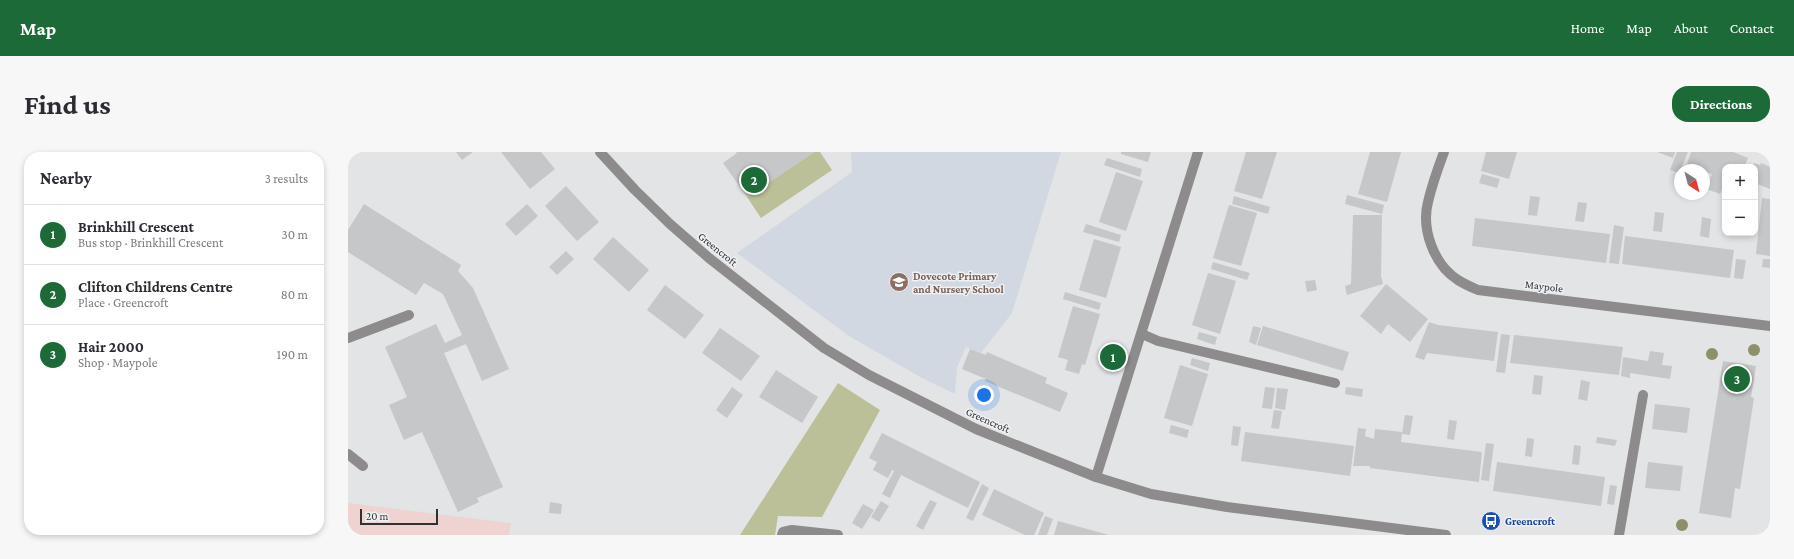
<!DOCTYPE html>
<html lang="en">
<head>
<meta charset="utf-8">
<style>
  :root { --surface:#fff; --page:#f7f7f7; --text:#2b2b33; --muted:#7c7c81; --line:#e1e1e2; --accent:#1d6a39 }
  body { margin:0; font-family:"Crimson Pro",serif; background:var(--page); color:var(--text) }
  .controls { position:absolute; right:12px; top:12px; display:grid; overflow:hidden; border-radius:8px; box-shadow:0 2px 6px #0003 }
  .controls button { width:36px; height:36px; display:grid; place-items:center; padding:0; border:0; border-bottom:1px solid var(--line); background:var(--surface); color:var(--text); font:20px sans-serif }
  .compass { position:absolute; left:1326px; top:12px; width:36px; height:36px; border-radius:50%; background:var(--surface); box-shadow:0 2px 6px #0003; rotate:144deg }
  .scale { position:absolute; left:12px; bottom:10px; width:78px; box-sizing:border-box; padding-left:4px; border:2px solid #303132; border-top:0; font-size:11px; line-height:14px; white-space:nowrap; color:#303132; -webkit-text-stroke:3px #eff1f4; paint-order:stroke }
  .you { position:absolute; left:636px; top:243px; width:14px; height:14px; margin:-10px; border:3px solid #fff; border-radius:50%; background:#1a73e8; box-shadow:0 0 0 6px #1a73e833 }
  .badge { display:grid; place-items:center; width:26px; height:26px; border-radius:50%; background:var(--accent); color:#fff; font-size:13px; font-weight:700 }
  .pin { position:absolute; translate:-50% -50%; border:2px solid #fff; box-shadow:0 1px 4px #0006 }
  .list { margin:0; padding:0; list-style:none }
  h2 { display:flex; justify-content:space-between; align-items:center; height:52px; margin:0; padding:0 16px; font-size:17px }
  h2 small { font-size:13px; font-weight:400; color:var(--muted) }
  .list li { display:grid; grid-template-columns:26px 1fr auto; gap:12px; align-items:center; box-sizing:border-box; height:60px; padding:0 16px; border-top:1px solid var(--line) }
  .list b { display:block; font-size:15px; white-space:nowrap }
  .list p { margin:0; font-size:13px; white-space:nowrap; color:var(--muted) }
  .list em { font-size:13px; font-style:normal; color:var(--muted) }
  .map { position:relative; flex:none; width:1422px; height:383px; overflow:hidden; border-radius:16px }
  header { display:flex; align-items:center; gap:24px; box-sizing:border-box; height:56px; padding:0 20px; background:var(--accent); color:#fff }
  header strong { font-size:19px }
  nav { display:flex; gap:22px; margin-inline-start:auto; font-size:14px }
  .intro { display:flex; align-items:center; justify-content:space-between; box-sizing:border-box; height:96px; padding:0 24px }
  h1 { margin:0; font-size:28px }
  .button { padding:10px 18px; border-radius:16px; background:var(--accent); color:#fff; font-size:14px; font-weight:700 }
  main { display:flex; gap:24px; padding:0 24px }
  aside { flex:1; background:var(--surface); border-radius:16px; box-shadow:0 2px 6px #0003 }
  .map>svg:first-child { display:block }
</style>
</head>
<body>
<header>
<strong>Map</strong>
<nav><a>Home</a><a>Map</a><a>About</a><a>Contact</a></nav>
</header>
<div class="intro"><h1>Find us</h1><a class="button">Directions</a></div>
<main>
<aside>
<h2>Nearby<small>3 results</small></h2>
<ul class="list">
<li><span class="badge">1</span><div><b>Brinkhill Crescent</b><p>Bus stop · Brinkhill Crescent</p></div><em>30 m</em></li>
<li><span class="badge">2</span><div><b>Clifton Childrens Centre</b><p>Place · Greencroft</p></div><em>80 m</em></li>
<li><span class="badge">3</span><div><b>Hair 2000</b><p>Shop · Maypole</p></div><em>190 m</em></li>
</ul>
</aside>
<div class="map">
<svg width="1422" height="383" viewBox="0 0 1422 383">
  <rect width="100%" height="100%" fill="#e2e4e6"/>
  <polygon fill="#eed3d0" points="0,351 163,371 161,383 0,383"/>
  <polygon fill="#d1d8e1" points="503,0 713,0 664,161 633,201 618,195 609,215 607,242 574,226 501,184 389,101 504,20"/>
  <g fill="#bcc098">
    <polygon points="466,0 472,0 484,18 413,66 399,45"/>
    <polygon points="490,231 532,258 474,365 430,364 427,383 392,383"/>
  </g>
  <g fill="#c5c7c9">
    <polygon points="108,0 125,0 114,8"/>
    <polygon points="153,0 193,0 207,17 182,37"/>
    <polygon points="388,0 466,0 399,45 375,11 389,1"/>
    <polygon points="773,0 803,0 800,10 773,2"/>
    <polygon points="898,0 929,0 914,47 886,39"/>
    <polygon points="1022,0 1053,0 1039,50 1010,42"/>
    <polygon points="1138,0 1169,0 1161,27 1133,19"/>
    <polygon points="1309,0 1327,0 1325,6"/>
    <polygon points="1329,0 1340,0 1331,21 1322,18"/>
    <polygon points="1343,0 1385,0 1400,6 1396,15 1377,15 1377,30 1372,42 1358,37 1364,22 1339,12"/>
    <polygon points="759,6 794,17 792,25 756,13"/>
    <polygon points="1406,11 1412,13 1413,11 1422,15 1422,37 1407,31 1407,15 1404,15"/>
    <polygon points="768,20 795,29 778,79 751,70"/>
    <polygon points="1134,22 1152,27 1149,36 1131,31"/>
    <polygon points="218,34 251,70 229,89 197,54"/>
    <polygon points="999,43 1036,53 1034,62 997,52"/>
    <polygon points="886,44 922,55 920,62 884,52"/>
    <polygon points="1182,44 1192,45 1189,64 1180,63"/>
    <polygon points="1414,46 1422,47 1422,104 1408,102"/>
    <polygon points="1230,50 1239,51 1236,70 1227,69"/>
    <polygon points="16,52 113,113 110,119 125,136 161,217 134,229 118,192 96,201 155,335 129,346 131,350 110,360 74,280 56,288 41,253 59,245 37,195 88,172 97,191 114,183 95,142 76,131 68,143 0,100 0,78"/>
    <polygon points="179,52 190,64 168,84 157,72"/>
    <polygon points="881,53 909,61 893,114 865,106"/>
    <polygon points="1307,60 1316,61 1314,80 1305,79"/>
    <polygon points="1005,63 1034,63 1033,124 1035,132 999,143 997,134 1003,132"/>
    <polygon points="1354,65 1363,67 1361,86 1352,84"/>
    <polygon points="1127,66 1262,82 1258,111 1124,94"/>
    <polygon points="738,72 773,83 771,90 735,80"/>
    <polygon points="1266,73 1276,75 1271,112 1261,111"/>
    <polygon points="1277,84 1386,98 1382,126 1274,112"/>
    <polygon points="265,85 301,118 281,140 245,107"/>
    <polygon points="746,87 773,95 758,146 731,138"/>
    <polygon points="218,99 226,107 209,123 201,115"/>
    <polygon points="1388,107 1398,108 1395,127 1386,126"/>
    <polygon points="1415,107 1422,107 1422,116 1414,115"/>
    <polygon points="865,110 902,121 899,128 863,117"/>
    <polygon points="860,121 888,129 872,182 844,173"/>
    <polygon points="967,128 969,138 959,140 957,129"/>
    <polygon points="1038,132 1080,167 1062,190 1040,172 1033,182 1012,164"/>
    <polygon points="317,133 356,163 337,187 299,158"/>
    <polygon points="717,140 753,151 751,158 715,147"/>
    <polygon points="725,154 752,162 737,213 734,212 731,222 717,218 720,208 710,205"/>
    <polygon points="1081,170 1090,173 1150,180 1146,209 1079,201 1076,208 1067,205"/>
    <polygon points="905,174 913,176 908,193 901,190"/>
    <polygon points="915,174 1001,200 995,219 909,193"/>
    <polygon points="372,176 412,204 393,229 354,201"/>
    <polygon points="851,180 869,185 867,193 849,187"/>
    <polygon points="1153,182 1162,183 1157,221 1148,220"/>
    <polygon points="1166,183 1275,195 1271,223 1162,211"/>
    <polygon points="622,197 638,203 639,200 699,226 697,231 720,241 712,260 637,229 638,227 614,217"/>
    <polygon points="1302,199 1316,201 1314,213 1324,214 1322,227 1282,221 1282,226 1273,224 1275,205 1300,209"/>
    <polygon points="844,206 862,211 860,219 842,213"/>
    <polygon points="1375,209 1408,214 1403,245 1406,246 1392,337 1387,336 1383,366 1351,361"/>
    <polygon points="832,213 860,222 844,274 816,266"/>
    <polygon points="428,218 470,245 454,271 411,245"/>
    <polygon points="1186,223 1195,224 1193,243 1184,242"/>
    <polygon points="1233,228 1242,230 1239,249 1230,247"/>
    <polygon points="384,235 395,243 379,266 368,258"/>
    <polygon points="917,235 927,236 924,257 914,256"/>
    <polygon points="998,235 1015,237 1014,245 997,242"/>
    <polygon points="929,236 940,237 937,258 927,256"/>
    <polygon points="1307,252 1342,256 1339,281 1304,277"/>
    <polygon points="926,258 934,259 931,277 923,276"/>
    <polygon points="1057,263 1065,264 1062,283 1054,282"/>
    <polygon points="1101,268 1109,269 1106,288 1099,287"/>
    <polygon points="823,273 841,278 839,286 821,281"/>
    <polygon points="885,274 893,275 890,294 883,293"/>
    <polygon points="1010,276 1018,277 1017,284 1026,287 1027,277 1054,280 1053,290 1134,300 1131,330 1022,316 1022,314 1005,314"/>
    <polygon points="897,280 1006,294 1002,324 893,309"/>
    <polygon points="534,281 632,330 620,356 553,323 542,346 534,342 546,319 544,318 540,326 525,318 529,310 521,306"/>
    <polygon points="1249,285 1269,288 1267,294 1248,291"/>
    <polygon points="1179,286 1186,287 1184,305 1177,304"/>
    <polygon points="1138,291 1146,292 1141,329 1133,328"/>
    <polygon points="1226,293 1233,294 1231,313 1224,312"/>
    <polygon points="1149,310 1257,325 1253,354 1145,339"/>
    <polygon points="1300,310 1335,314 1332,339 1297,336"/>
    <polygon points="634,332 641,336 625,369 618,366"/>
    <polygon points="1262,333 1269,334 1266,353 1259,352"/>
    <polygon points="646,337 696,361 686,383 677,383 634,363"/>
    <polygon points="582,348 589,351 575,378 568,374"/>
    <polygon points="533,349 541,354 531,370 523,365"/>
    <polygon points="202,350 214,352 213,362 201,361"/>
    <polygon points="515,352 526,358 514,377 504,371"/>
    <polygon points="697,364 705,367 699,383 690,383"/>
    <polygon points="710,369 761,383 706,383"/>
  </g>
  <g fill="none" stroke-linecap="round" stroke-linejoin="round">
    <g stroke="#8d8b8b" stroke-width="10">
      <polyline points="252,0 287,38 322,72 361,106 476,196 521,223 628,277 748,325 803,342 879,355 1098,383"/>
      <path d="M1096 0C1090 16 1084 33 1080 50 1073 77 1086 113 1110 128 1116 132 1123 135 1130 138L1422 174"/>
      <polyline points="794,182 810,189 987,231"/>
      <polyline points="0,186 61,163"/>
      <polyline points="0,302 15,314"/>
      <polyline points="748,325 850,0"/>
      <polyline points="434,383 435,380 444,378 490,383"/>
      <polyline points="1271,383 1295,243"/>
    </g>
  </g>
  <g fill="#8d9069">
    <circle cx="1406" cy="198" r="6"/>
    <circle cx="1364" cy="202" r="6"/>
    <circle cx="1334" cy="373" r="6"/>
  </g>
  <defs>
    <g id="school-disc" transform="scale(1)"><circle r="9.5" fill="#8d6e63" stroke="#eff1f4"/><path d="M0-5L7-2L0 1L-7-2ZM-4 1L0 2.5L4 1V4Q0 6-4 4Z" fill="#fff"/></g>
    <g id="bus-disc" transform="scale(1)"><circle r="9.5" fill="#1a4fb4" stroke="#eff1f4"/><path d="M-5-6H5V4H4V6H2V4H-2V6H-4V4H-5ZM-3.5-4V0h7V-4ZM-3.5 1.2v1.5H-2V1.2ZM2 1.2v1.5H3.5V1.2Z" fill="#fff"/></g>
  </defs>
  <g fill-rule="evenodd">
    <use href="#school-disc" x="551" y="130"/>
    <use href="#bus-disc" x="1143" y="369"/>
  </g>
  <g text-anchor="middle" stroke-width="3" stroke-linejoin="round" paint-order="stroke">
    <g font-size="11" fill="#303132" stroke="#eff1f4">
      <text transform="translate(370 97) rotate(39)" y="4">Greencroft</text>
      <text transform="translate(1196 134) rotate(7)" y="4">Maypole</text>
      <text transform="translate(640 268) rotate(24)" y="4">Greencroft</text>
    </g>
    <g font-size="11" font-weight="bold" fill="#785e54" stroke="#eff1f4" text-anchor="start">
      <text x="565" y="128">Dovecote Primary<tspan x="565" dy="13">and Nursery School</tspan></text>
    </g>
    <g font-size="11" font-weight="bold" fill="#164399" stroke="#eff1f4" text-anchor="start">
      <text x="1157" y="373">Greencroft</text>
    </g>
  </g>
</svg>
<div class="controls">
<button>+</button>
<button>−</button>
</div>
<svg class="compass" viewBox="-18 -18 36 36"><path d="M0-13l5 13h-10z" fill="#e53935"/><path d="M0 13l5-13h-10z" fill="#7c7c81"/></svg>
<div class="scale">20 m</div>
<div class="you"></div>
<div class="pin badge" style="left:765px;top:205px">1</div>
<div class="pin badge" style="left:406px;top:28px">2</div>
<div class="pin badge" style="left:1389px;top:227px">3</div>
</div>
</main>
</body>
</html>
